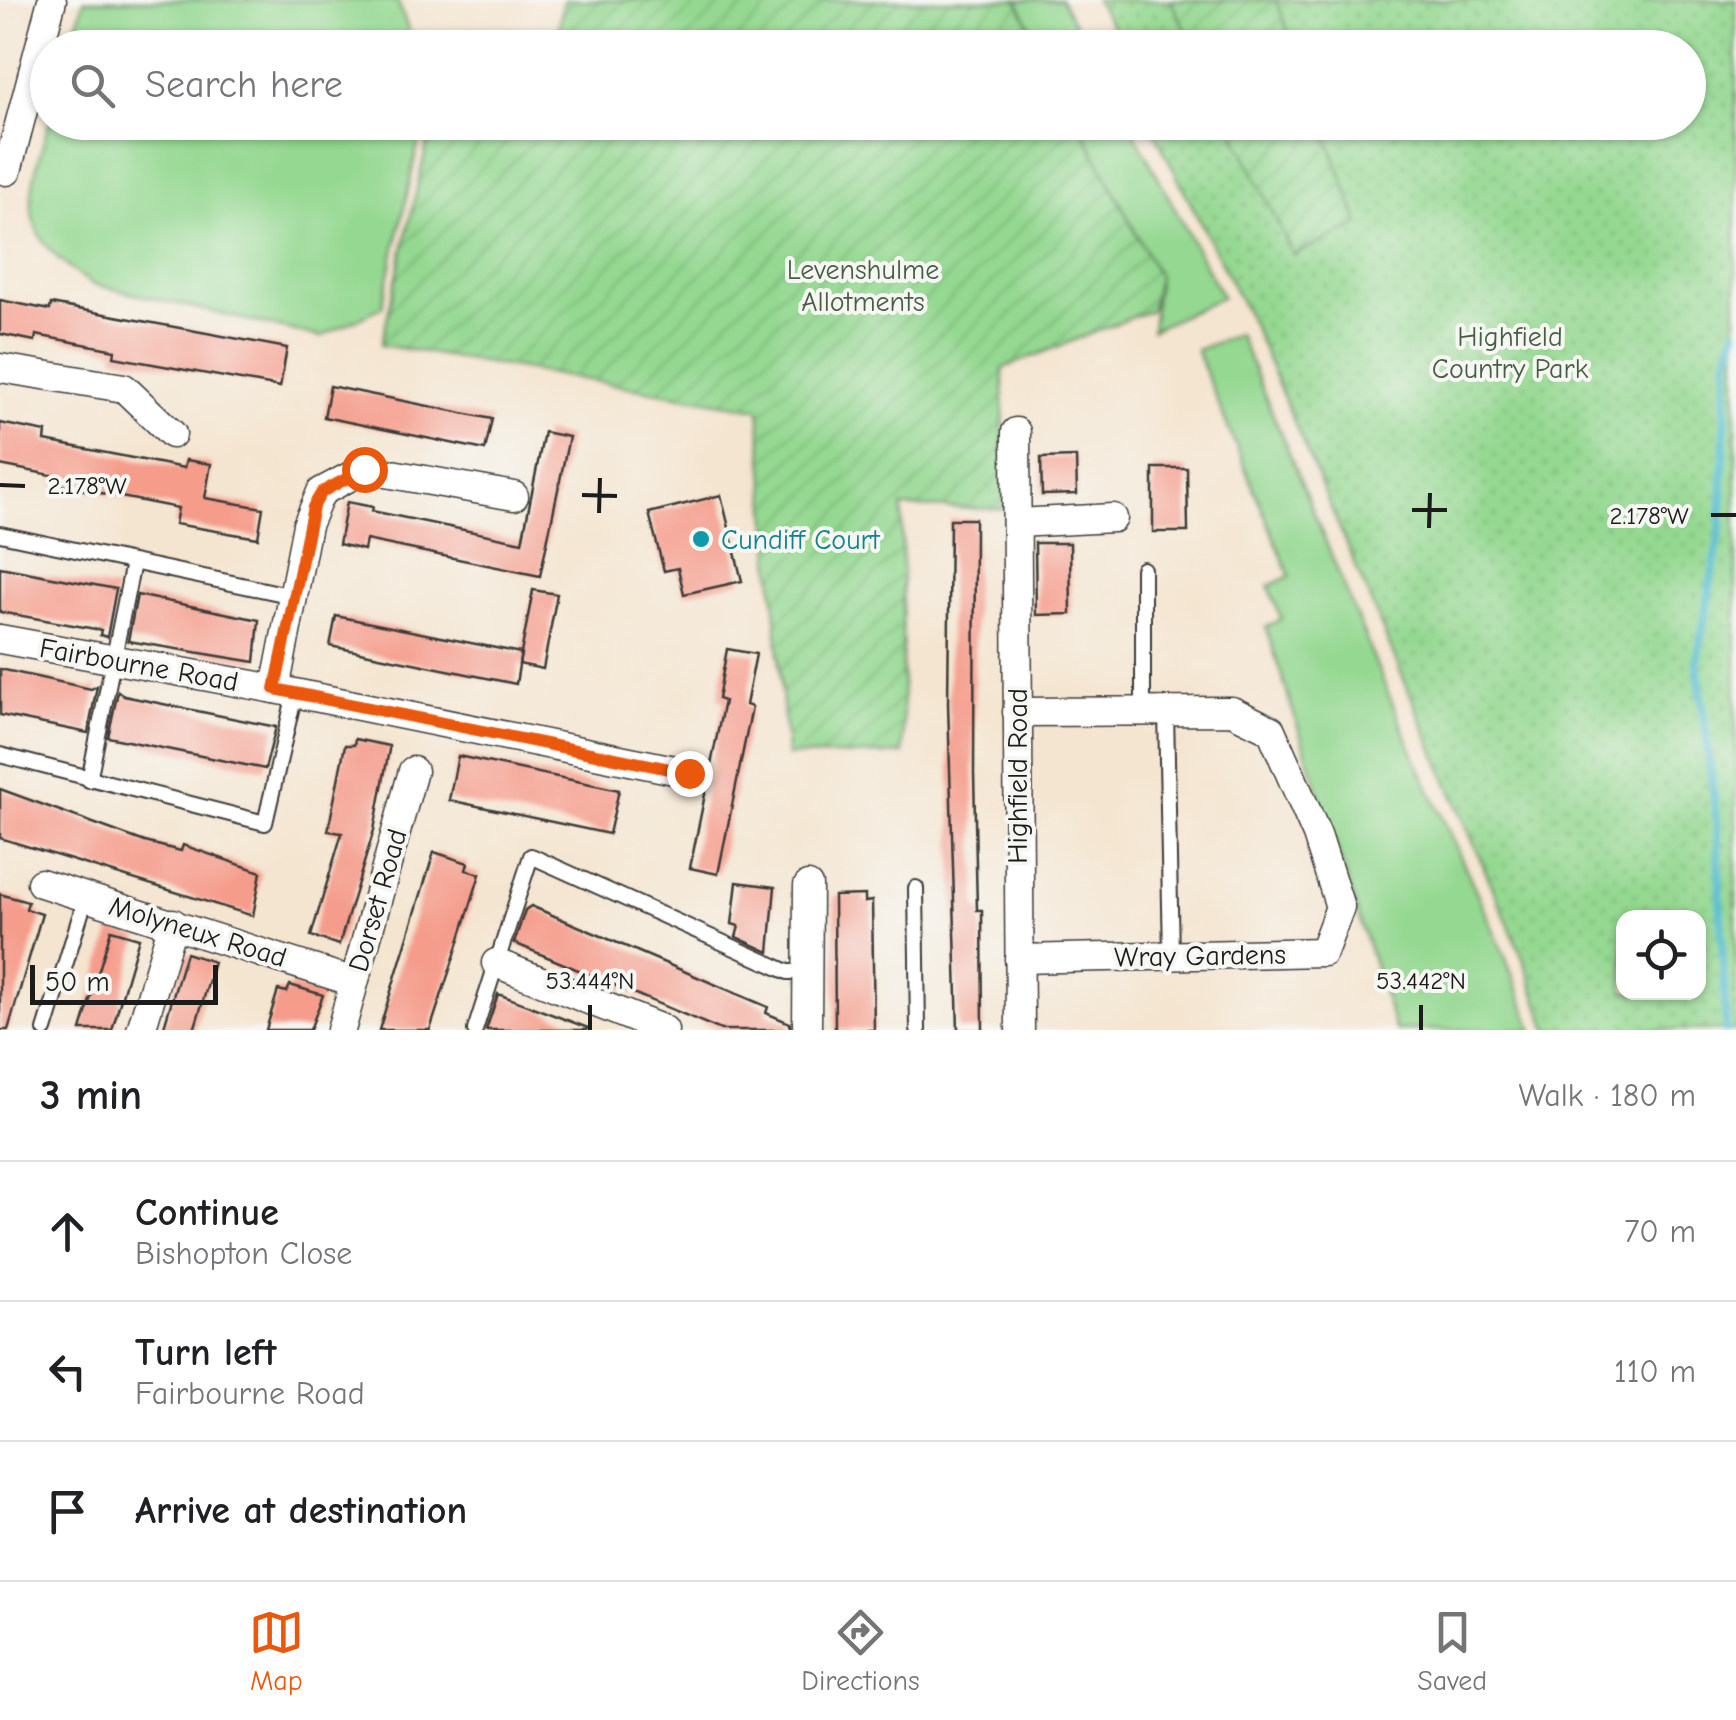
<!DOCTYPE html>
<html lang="en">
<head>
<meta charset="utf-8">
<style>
  :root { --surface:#fff; --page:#f6f6f6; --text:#202124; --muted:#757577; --line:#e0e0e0; --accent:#ea580c }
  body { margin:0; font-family:"Comic Neue",sans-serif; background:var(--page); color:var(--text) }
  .controls { position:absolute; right:30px; bottom:30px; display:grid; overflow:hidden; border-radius:20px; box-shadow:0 2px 8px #0004 }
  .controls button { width:90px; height:90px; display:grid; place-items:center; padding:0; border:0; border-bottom:2px solid var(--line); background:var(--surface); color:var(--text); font:50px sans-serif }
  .scale { position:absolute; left:30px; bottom:25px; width:188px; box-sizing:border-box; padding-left:10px; border:5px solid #1c1c1c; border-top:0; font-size:28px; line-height:35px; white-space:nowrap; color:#1c1c1c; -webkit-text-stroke:8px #f6f6f2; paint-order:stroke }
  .stop { position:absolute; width:30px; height:30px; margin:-22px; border:8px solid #ea580c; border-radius:50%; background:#fff }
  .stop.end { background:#ea580c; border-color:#fff; box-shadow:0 2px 10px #0008 }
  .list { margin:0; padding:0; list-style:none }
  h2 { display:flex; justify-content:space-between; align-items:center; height:130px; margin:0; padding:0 40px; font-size:42px }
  h2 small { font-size:32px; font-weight:400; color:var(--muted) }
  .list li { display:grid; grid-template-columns:65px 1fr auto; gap:30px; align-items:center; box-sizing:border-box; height:140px; padding:0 40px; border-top:2px solid var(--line) }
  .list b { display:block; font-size:38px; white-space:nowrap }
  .list p { margin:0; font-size:32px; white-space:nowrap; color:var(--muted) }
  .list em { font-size:32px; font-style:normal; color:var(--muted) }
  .icon { flex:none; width:55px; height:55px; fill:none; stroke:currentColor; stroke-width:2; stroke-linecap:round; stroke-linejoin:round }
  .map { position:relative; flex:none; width:1736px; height:1030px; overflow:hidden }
  .search { position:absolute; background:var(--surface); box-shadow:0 2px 8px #0004; left:30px; right:30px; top:30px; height:110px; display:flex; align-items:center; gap:25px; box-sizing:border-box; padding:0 35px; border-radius:55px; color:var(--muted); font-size:38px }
  .sheet { height:550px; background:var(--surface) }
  nav { display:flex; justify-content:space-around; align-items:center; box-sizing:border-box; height:140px; border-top:2px solid var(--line); background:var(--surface); font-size:28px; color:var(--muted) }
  nav a { display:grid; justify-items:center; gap:5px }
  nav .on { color:var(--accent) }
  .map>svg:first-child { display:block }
</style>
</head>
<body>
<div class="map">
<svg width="1736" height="1030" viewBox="0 0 1736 1030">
  <defs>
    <pattern id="park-dots" width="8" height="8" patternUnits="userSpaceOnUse" patternTransform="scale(2.5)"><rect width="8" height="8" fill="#94d891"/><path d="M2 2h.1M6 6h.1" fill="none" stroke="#7fb97c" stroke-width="1.8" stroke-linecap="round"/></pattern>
    <pattern id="garden-furrows" width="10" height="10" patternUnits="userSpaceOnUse" patternTransform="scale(2.5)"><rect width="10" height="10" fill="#94d891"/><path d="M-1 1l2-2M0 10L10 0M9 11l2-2" fill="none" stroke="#7fb97c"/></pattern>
  </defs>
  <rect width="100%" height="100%" fill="#f6f6f2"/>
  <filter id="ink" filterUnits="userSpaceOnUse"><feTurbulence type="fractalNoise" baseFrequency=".01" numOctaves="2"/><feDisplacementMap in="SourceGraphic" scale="20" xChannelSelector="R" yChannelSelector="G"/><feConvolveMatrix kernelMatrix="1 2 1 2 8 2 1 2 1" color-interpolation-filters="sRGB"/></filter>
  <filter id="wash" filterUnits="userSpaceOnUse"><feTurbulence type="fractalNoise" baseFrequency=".0048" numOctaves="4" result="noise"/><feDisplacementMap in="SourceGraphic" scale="40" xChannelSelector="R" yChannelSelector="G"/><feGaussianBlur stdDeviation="2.25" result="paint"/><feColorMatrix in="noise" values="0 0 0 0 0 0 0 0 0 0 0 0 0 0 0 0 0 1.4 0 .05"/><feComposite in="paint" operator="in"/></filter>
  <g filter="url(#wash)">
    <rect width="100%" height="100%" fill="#f4e5d0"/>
    <g fill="#94d891" stroke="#587a56" stroke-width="2.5">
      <polygon points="84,0 397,0 415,47 71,47"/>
      <polygon points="1017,0 1061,0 1087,47 1041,47"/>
      <path d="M49 123H423L382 307 321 337 92 284C13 233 26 202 49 123Z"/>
      <polygon points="1079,123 1129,123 1222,297 1152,330 1158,276"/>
      <path d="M1238 334C1298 469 1351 607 1409 743 1450 839 1499 931 1533 1030H1395L1266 627 1281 619 1269 586 1290 576 1196 350Z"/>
    </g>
    <path fill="url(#park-dots)" stroke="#587a56" stroke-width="2.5" fill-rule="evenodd" d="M1095 0H1736V1030H1548L1524 961 1254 328 1150 123 1688 122V48L1119 47 1117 34ZM1624 918H1698V992H1624Z"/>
    <g fill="url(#garden-furrows)" stroke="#587a56" stroke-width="2.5">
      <polygon points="564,0 1017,0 1041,47 555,47"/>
      <polygon points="1170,0 1276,0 1294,47 1195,47"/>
      <polygon points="432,123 1079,123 1158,276 1151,310 1003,368 1004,509 902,507 903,754 787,756 759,409 381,345"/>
      <polygon points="1230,123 1322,123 1360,225 1293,255"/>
    </g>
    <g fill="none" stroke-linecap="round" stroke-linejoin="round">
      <polyline stroke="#55bdd3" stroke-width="8" points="1726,1030 1717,825 1697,660 1721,527 1728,358 1736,331"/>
    </g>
    <g id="blocks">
      <g fill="#f59c8b">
        <polygon points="0,300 50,310 51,304 287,348 280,387 114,357 115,350 36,335 35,341 0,334"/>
        <polygon points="330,386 492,419 485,450 324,417"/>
        <polygon points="0,423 46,432 45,441 184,468 186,460 211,464 205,498 263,508 258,538 175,524 178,508 54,484 56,476 0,465"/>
        <polygon points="544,432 569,437 540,576 366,540 364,550 339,544 347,502 373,507 372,511 522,542"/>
        <polygon points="1076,457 1077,494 1042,495 1041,458"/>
        <polygon points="1153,468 1187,468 1188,532 1153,532"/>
        <polygon points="721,495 742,581 684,594 678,568 664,571 649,513"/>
        <polygon points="950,519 975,519 974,773 977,910 982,910 983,1030 958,1030 948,704"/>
        <polygon points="1035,543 1070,543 1071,614 1036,615"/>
        <polygon points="0,567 116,589 107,637 100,635 101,630 0,612"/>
        <polygon points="533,590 557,594 543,669 519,664"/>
        <polygon points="137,595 259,620 255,662 128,641"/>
        <polygon points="336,616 521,653 516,684 330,646"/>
        <polygon points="727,649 756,654 746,705 752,707 718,874 690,868 724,701 718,699"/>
        <polygon points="0,669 91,689 97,686 88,733 0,715"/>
        <polygon points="118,691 124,696 276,727 265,769 108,737"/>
        <polygon points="355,739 389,746 389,750 374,830 339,945 311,936 342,833 328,831 345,745 354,745"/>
        <polygon points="458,756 619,790 609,834 449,800"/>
        <polygon points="0,789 145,842 181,851 183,845 261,872 253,916 0,838"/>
        <polygon points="434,852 468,863 466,870 480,874 457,948 430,1030 379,1030"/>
        <polygon points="737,882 775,887 769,952 736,937 739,926 732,924"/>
        <polygon points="0,894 28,902 26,909 42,914 8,1030 0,1030"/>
        <polygon points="865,895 865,902 872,901 874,1030 835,1030 834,896"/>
        <polygon points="531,906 768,1007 766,1013 790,1023 790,1030 721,1030 514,943 525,910"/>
        <polygon points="111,930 139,938 128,975 112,1030 81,1030"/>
        <polygon points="186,953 214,962 203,1001 194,1030 163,1030"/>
        <polygon points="290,985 323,995 310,1030 266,1030 278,990 287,992"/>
        <polygon points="498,994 588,1028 587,1030 486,1030"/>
      </g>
    </g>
  </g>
  <g filter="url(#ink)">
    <use href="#blocks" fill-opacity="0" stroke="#3c3a37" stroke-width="2.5"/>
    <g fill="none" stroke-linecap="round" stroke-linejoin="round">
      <g stroke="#3c3a37" stroke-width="18">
        <g id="service">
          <polyline points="0,534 293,596"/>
          <polyline points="1143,569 1143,711"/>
          <polyline points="1166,711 1171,955"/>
          <polyline points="0,755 265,823 295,693"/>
          <polyline points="89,780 133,563"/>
          <polyline points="916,888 918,1030"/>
          <polyline points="45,1030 86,897"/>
          <polyline points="475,1030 531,856 766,962 788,972 808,972"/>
        </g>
      </g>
      <g stroke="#3c3a37" stroke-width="31">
        <g id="minor">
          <polyline points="0,169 7,171 52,0"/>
          <polyline points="0,368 124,388 172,434"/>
          <polyline points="1016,432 1020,1030"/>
          <polyline points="1017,523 1113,518"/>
          <polyline points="0,639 275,689 689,773"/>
          <polyline points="275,689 307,525 321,492 364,469 514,496"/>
          <polyline points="1017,712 1232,711 1271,730 1317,835 1340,907 1323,952 1019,959"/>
          <polyline points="41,883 354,982"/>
          <polyline points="496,963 664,1030"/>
          <polyline points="141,1030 173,923"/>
          <polyline points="341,1030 413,771"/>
          <polyline points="807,1030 808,886"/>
        </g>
      </g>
      <use href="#service" stroke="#fff" stroke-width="14"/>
      <use href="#minor" stroke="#fff" stroke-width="28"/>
    </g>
  </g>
  <g fill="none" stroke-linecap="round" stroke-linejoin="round" filter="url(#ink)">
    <polyline stroke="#ea580c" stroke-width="12" points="364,469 322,492 313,507 275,689 689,773"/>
  </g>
  <path fill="none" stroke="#1c1c1c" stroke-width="4" d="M0 485 25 486M582 495 617 496M1412 510H1447M599 513 600 478M1711 515H1736M1429 528 1430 493M590 1030V1005M1421 1030V1005"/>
  <circle fill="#0f9aa8" stroke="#f6f6f2" stroke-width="4" cx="701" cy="539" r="10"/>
  <g text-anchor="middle" stroke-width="8" stroke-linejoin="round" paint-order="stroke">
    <g font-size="28" fill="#465e45" stroke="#f6f6f2">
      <text x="863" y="279">Levenshulme<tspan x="863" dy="32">Allotments</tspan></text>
      <text x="1510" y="346">Highfield<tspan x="1510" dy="32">Country Park</tspan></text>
    </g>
    <g font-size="28" fill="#0d838f" stroke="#f6f6f2" text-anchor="start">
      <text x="721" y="549">Cundiff Court</text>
    </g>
    <g font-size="28" fill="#1c1c1c" stroke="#f6f6f2">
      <text transform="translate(139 664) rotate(10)" y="10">Fairbourne Road</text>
      <text transform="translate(1017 776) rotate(-90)" y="10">Highfield Road</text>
      <text transform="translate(377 900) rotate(-74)" y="10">Dorset Road</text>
      <text transform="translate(198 931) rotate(17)" y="10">Molyneux Road</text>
      <text transform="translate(1200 955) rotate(-1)" y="10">Wray Gardens</text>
    </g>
  </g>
  <g font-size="25" text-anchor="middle" fill="#1c1c1c" stroke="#f6f6f2" stroke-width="8" stroke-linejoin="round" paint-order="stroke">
    <text x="87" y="494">2.178°W</text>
    <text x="1649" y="524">2.178°W</text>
    <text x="590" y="989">53.444°N</text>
    <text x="1421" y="989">53.442°N</text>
  </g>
</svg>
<div class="controls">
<button><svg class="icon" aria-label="locate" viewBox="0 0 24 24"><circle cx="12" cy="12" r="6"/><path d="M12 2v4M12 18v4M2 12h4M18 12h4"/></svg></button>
</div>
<div class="scale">50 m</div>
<div class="stop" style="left:364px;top:469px"></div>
<div class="stop end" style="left:689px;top:773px"></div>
<div class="search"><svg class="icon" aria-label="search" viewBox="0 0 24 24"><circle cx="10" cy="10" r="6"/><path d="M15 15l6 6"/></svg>Search here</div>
</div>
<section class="sheet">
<h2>3 min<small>Walk · 180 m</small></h2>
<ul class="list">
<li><svg class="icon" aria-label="ahead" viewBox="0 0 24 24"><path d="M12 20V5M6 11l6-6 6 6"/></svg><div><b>Continue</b><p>Bishopton Close</p></div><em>70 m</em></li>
<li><svg class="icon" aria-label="left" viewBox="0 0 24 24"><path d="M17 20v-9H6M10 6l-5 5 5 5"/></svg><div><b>Turn left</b><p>Fairbourne Road</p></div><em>110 m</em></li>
<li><svg class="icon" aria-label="arrive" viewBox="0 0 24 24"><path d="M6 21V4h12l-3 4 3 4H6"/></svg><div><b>Arrive at destination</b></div></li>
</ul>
</section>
<nav>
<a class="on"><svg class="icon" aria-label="map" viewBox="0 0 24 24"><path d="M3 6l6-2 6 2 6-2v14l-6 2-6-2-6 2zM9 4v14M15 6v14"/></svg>Map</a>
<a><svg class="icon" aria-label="directions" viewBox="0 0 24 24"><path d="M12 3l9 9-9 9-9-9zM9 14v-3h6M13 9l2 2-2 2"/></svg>Directions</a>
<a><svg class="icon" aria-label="saved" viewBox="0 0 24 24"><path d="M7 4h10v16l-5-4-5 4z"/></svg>Saved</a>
</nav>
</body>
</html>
